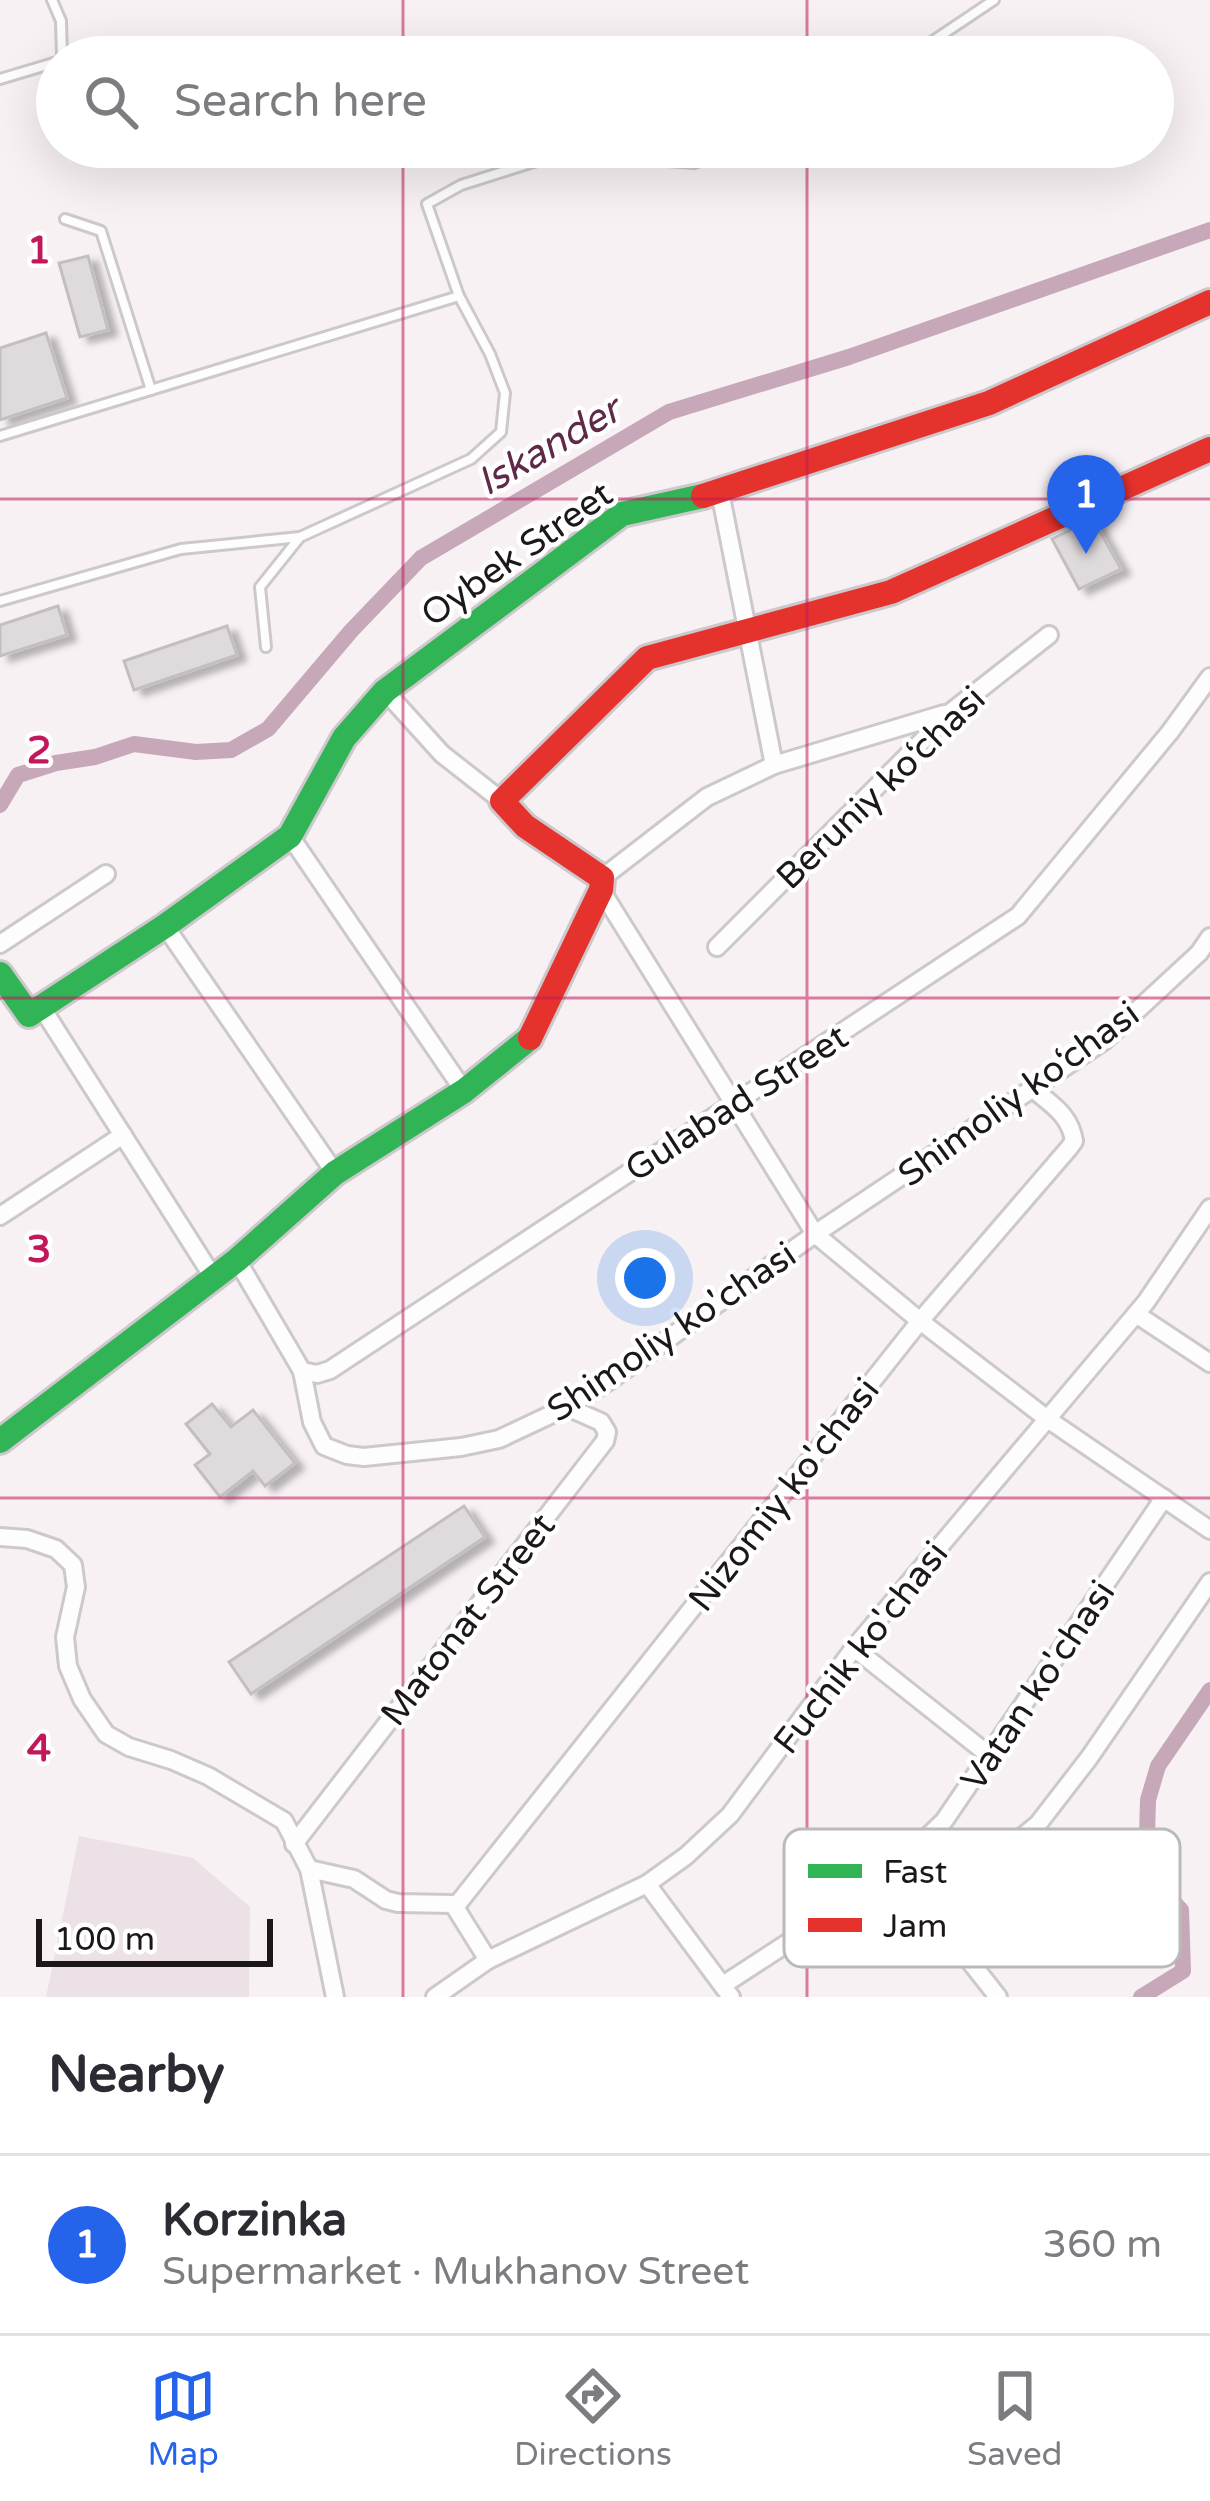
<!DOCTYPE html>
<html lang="en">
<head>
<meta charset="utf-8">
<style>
  :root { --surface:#fff; --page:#f2f2f3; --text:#2b2b33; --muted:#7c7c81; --line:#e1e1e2; --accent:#2563eb }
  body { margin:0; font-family:"Varela Round",sans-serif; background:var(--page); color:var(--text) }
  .scale { position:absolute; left:36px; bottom:30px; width:237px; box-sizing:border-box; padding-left:12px; border:6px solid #1c181a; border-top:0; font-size:33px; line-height:42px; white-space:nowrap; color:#1c181a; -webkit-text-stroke:9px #fff; paint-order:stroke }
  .you { position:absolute; left:645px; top:1278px; width:42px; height:42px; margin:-30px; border:9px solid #fff; border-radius:50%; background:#1a73e8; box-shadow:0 0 0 18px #1a73e833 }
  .badge { display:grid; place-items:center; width:78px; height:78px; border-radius:50%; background:var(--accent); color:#fff; font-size:39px; font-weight:700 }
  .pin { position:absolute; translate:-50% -99px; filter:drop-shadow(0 3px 6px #0008) }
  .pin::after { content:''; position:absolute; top:63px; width:42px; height:36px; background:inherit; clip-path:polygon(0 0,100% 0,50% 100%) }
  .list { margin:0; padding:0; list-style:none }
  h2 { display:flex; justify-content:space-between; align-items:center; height:156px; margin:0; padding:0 48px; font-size:51px }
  h2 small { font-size:39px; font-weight:400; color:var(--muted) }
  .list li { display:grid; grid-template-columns:78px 1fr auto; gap:36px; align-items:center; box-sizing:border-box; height:180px; padding:0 48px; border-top:3px solid var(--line) }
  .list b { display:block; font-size:45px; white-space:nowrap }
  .list p { margin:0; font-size:39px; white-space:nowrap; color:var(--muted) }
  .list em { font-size:39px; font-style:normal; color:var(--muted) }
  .icon { flex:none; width:66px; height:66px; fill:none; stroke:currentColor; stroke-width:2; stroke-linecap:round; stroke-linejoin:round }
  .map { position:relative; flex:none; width:1210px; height:1997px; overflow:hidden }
  .search { position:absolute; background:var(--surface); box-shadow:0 12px 48px #0002; left:36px; right:36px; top:36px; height:132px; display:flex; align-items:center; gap:30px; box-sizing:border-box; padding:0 42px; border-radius:66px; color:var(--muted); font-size:45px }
  .sheet { height:336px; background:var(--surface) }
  nav { display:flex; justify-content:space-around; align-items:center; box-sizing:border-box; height:168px; border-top:3px solid var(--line); background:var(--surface); font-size:33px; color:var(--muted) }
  nav a { display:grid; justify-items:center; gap:6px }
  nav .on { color:var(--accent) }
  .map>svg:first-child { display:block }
</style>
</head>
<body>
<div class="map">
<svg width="1210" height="1997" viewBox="0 0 1210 1997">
  <defs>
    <filter id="shadow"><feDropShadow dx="9" dy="5.5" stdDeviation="3" flood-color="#0004"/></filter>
  </defs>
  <rect width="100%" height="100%" fill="#f7f1f4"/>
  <polygon fill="#ece1e6" points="79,1836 193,1858 250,1907 249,1997 46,1997"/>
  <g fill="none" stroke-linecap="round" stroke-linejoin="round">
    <g stroke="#c7a8b8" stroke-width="16">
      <polyline points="0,805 18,775 56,763 95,757 134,744 196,752 231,750 268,729 351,631 421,558 669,412 849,357 1210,230"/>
      <polyline points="1141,1997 1183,1971 1181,1910 1146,1873 1148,1800 1158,1766 1210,1690"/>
    </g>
  </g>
  <g fill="#dfdadc" stroke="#c3bfc1" stroke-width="3" filter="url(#shadow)">
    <polygon points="88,256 108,330 80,337 59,263"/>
    <polygon points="46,333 67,398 0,420 0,348"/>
    <polygon points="1093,519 1121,569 1079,589 1052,539"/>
    <polygon points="58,606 67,635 0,656 0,625"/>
    <polygon points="227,626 237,655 134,690 124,661"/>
    <polygon points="212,1404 231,1427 253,1410 295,1463 265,1486 253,1471 220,1497 195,1465 210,1454 186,1424"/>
    <polygon points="464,1506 485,1537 251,1694 229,1662"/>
  </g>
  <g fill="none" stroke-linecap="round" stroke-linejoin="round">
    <g stroke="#cdc8cb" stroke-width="14">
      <g id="lane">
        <polyline points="52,0 61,21 62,57"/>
        <polyline points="909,57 994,0"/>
        <polyline points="0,79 57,62"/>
        <polyline points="663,147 668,161 694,163 741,147"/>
        <polyline points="65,219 101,231 151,390"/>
        <polyline points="0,436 459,296"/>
        <polyline points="0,601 181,549 300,537 471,459 501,432 505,393 490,354 459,296 427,204 461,185 581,147"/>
        <polyline points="266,647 260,587 300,537"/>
      </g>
    </g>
    <g stroke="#cdc8cb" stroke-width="22">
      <g id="street">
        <polyline points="720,492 774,765"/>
        <polyline points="385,691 442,754 502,801"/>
        <polyline points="290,836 464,1091"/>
        <polyline points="602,878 707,797 774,765 944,714"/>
        <polyline points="601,890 815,1234 920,1321 1046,1418 1210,1530"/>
        <polyline points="165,926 335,1173"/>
        <polyline points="0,944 106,874"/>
        <polyline points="717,947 951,712 1049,635"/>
        <polyline points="42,1008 213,1277"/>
        <polyline points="0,1216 123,1135"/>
        <polyline points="237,1260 302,1371 317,1374 330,1370 1018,916 1170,732 1210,677"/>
        <polyline points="1136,1314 1210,1363"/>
        <polyline points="302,1371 312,1422 324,1446 347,1455 364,1457 461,1447 499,1439 567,1407 609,1381 815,1234 1105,1040 1199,953 1210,937"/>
        <polyline points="0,1537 27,1539 56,1549 73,1565 76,1587 65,1637 68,1666 82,1699 106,1734 129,1747 171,1760 208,1776 284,1821 309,1869 335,1997"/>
        <polyline points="854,1648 990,1756"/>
        <polyline points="294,1844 605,1441 607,1432 601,1422 567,1407"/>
        <polyline points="309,1869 354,1879 386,1900 398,1903 453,1904 488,1960"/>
        <polyline points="647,1884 731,1997"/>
        <polyline points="875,1886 924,1903 998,1997"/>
        <polyline points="924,1903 1005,1851 1038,1824 1089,1758 1210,1582"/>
        <path d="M456 1906 920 1321 1069 1148 1074 1141C1070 1115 1052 1105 1033 1089"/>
        <polyline points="723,1985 881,1882 944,1821 1164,1498"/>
        <polyline points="435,1997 488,1960 647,1884 686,1856 730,1815 854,1648 1146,1302 1210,1208"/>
      </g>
    </g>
    <g stroke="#cdc8cb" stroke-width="30">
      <g id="fast">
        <polyline points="0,974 29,1015 165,926 290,836 344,738 385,691 622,514 703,496"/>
        <polyline points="0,1441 237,1260 335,1173 464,1091 530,1038"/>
      </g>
    </g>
    <g stroke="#cdc8cb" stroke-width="30">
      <g id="jam">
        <polyline points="703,496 989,403 1210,302"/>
        <polyline points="530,1038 601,890 602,878 525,826 502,801 647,658 891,592 1210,449"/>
      </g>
    </g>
    <use href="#lane" stroke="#fefdfd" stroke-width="8"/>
    <use href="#street" stroke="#fefdfd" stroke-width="16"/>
    <use href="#fast" stroke="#30b455" stroke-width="24"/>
    <use href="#jam" stroke="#e5322d" stroke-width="24"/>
  </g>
  <path fill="none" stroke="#c2185b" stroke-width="3" stroke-opacity="0.55" d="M403 0V57M807 0V57M403 147V1997M807 147V1997M0 499H1210M0 998H1210M0 1498H1210"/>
  <g text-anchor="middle" stroke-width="9" stroke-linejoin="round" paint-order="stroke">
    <g font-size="36" fill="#1c181a" stroke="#fff">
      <text transform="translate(516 553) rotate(-35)" y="13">Oybek Street</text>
      <text transform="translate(880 787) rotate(-44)" y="13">Beruniy ko‘chasi</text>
      <text transform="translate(1018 1093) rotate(-36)" y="13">Shimoliy ko‘chasi</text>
      <text transform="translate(736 1102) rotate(-33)" y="13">Gulabad Street</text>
      <text transform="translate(671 1331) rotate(-34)" y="13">Shimoliy ko'chasi</text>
      <text transform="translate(783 1494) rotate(-52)" y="13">Nizomiy ko'chasi</text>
      <text transform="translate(467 1619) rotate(-52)" y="13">Matonat Street</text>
      <text transform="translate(860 1647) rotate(-52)" y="13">Fuchik ko'chasi</text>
      <text transform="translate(1037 1685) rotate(-56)" y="13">Vatan ko'chasi</text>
    </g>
    <g font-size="39" font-style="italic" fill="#5f2948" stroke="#fff">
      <text transform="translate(548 445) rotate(-30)" y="14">Iskander</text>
    </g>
  </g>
  <rect x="784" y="1829" width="396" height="138" rx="18" fill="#fff" stroke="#bbbaba" stroke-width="3"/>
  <rect x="808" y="1864" width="54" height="14" fill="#30b455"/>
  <rect x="808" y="1918" width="54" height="14" fill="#e5322d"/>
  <g font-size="33" fill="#1c181a">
    <text x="883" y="1883">Fast</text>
    <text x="883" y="1937">Jam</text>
  </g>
  <g font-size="39" text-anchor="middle" font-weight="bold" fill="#c2185b" stroke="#fff" stroke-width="9" stroke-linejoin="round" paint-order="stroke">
    <text x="39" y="263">1</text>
    <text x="39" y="763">2</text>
    <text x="39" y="1262">3</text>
    <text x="39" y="1761">4</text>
  </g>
</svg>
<div class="scale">100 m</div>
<div class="you"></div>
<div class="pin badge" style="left:1086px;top:554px">1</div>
<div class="search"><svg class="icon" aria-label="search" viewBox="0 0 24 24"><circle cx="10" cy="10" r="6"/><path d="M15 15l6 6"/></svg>Search here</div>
</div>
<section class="sheet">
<h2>Nearby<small></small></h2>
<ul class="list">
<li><span class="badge">1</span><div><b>Korzinka</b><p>Supermarket · Mukhanov Street</p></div><em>360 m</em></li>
</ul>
</section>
<nav>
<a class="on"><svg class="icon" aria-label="map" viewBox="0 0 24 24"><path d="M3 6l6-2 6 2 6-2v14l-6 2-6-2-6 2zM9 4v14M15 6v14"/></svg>Map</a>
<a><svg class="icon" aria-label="directions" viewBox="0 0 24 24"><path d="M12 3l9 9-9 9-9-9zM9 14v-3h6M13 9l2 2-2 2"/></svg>Directions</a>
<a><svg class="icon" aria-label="saved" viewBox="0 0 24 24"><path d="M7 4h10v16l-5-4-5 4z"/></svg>Saved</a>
</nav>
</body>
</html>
